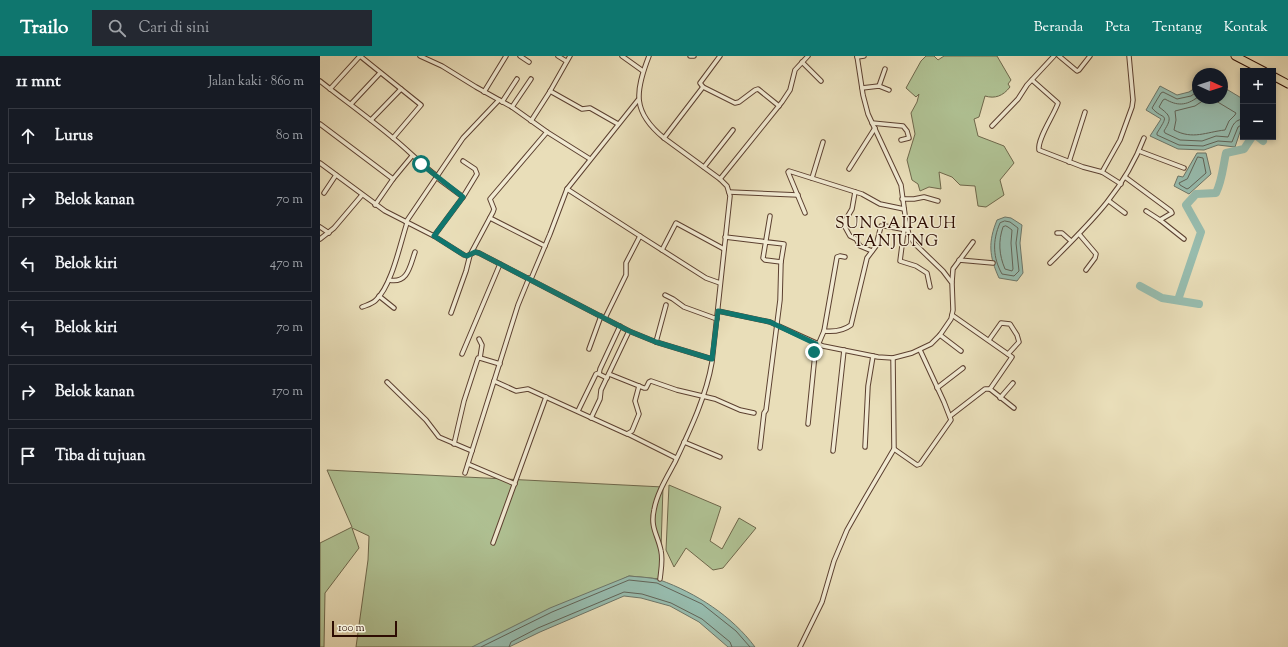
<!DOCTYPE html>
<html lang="id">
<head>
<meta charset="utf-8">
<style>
  :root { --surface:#171b24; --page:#242831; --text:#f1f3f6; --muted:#9ea1a6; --line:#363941; --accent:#0f766e }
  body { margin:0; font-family:"Sorts Mill Goudy",serif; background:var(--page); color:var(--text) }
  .controls { position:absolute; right:12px; top:12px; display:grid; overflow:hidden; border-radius:0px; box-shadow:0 2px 6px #0003 }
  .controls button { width:36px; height:36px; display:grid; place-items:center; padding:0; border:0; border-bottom:1px solid var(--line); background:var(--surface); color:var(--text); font:20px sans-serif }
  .compass { position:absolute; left:872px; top:12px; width:36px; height:36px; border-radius:50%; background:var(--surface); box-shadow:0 2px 6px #0003; rotate:93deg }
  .scale { position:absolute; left:12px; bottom:10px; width:65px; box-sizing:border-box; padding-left:4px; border:2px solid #2d0c02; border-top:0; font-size:11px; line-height:14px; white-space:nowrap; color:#2d0c02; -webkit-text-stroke:3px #f1ead2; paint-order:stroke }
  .stop { position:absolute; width:12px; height:12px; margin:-9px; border:3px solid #0f766e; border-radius:50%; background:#fff }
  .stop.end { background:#0f766e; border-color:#fff; box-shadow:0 1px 4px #0008 }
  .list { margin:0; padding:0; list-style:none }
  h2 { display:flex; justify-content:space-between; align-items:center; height:52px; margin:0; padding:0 16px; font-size:17px }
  h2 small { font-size:13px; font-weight:400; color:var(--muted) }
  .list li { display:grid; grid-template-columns:26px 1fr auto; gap:12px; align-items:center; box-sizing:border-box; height:56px; margin:0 8px 8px; padding:0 8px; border:1px solid var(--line); border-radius:0px }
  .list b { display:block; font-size:15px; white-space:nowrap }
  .list em { font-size:13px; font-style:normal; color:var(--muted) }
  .icon { flex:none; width:22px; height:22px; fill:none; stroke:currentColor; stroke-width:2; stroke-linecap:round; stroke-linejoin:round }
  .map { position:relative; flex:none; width:968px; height:591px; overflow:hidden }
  header { display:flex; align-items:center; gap:24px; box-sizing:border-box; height:56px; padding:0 20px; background:var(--accent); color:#fff }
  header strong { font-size:19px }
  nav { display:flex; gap:22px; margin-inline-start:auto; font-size:14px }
  .search { width:280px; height:36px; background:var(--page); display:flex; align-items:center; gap:10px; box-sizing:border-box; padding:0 14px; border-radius:0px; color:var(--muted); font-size:15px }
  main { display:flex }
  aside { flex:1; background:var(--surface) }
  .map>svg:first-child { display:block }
</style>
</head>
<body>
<header>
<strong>Trailo</strong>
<div class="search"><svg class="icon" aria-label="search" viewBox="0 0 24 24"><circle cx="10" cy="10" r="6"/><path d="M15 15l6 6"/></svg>Cari di sini</div>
<nav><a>Beranda</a><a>Peta</a><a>Tentang</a><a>Kontak</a></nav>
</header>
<main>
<aside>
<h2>11 mnt<small>Jalan kaki · 860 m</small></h2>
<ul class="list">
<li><svg class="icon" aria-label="ahead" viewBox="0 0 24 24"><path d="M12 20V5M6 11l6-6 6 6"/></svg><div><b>Lurus</b></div><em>80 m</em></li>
<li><svg class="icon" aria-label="right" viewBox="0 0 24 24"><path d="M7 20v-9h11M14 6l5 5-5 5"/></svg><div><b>Belok kanan</b></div><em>70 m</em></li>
<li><svg class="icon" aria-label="left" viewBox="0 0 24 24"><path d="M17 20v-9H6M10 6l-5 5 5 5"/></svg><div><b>Belok kiri</b></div><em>470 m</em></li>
<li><svg class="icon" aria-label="left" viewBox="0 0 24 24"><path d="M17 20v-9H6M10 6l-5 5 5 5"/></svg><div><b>Belok kiri</b></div><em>70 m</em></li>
<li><svg class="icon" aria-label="right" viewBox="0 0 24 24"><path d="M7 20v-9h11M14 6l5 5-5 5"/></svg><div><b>Belok kanan</b></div><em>170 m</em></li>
<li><svg class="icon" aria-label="arrive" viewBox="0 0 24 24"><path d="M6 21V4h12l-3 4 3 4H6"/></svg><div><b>Tiba di tujuan</b></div></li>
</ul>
</aside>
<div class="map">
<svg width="968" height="591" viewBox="0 0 968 591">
  <rect width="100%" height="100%" fill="#e9deb9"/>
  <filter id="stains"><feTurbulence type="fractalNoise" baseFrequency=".005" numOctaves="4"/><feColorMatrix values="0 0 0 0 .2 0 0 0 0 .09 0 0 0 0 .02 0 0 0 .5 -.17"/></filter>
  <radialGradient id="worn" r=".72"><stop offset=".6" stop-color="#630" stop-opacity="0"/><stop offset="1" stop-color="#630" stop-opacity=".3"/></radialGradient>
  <g fill="#b0c294" stroke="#6e674b">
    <path d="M606 0H614L618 4 624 0H677L691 24 688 28 690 31C683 40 675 43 665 40L659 61 654 63 658 80 684 90 694 107 680 124 684 139 666 151 658 150 655 130 640 129 632 121 619 116 621 133 609 131 600 135 598 128 592 124 587 104 595 78 591 57 597 46 599 38 596 41 586 32 601 5Z"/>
    <polygon points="7,414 343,431 340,523 309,520 157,591 36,591 48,504 49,480 32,472 39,492 5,537 4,591 0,591 0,487 32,471"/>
    <polygon points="349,429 401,451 390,485 402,493 419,462 436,472 403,512 393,514 366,492 354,511 346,494"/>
  </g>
  <g fill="#97bcae" stroke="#6d7669">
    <polygon points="840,30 857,39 869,36 878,30 878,42 902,42 902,32 908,34 923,43 923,67 915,91 898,89 884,94 858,93 830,80 841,63 826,54"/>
    <polygon points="877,97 886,97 891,118 869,138 854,130 858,120 863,121"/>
    <path d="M685 161 691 162 702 169 700 187 703 217 697 225 679 222C669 200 668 186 677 164Z"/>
    <path d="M309 520C318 521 330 521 340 524 376 537 412 560 435 591H408L379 566 350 550 321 542 304 540 220 576 189 591H152L230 552Z"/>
  </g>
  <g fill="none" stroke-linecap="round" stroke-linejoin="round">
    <g stroke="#626458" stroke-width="1">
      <path d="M878 35 871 40 857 43 843 36 841 37 832 52C843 65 851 55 837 77V79L859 89 883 90 898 85 912 86 918 71 923 68"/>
      <path d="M878 41C866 50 857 50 845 43L843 44 839 51C851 60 852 62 844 75L845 77 860 84 882 85 896 80 908 81C912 73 912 64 923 63"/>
      <path d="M887 42 875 50 855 55 856 64 854 74C873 84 886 76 905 74L909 65 915 59 916 57 891 42"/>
      <polygon points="878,101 883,102 886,117 869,132 867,133 860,129 859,127 867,123"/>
      <path d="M685 165 690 166 698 172 696 187 699 215 694 220 682 218C673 202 672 185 680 167Z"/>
      <path d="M686 170 688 171 692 174 691 187 693 213 692 215 685 213C679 199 678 185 683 171Z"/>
      <polyline points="161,591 232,556 309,524 337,527 382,548 416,575 430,591"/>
      <polyline points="189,591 191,586 218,572 304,536 322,538 351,547 382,563 410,586 412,591"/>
    </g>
    <g stroke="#97bcae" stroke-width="8">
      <polyline points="938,81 943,85"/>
      <polyline points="820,230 842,242 879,248"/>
      <path d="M858 244 881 176 866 149 876 138 896 137C902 125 903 111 906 97L924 93 932 81"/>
    </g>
    <g stroke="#5c4030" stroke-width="5.5">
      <g id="street">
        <polyline points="40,0 101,49 73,82"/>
        <polyline points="100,0 122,10 156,31 192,51 227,76 270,103"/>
        <polyline points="200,0 209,6"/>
        <polyline points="238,0 246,5"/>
        <polyline points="302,0 323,15"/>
        <path d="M329 0C315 36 312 56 344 82L400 123 407 130 410 140 392 306C386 341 370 374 355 406 347 421 337 437 334 454 330 472 338 479 341 495 343 504 341 514 340 523"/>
        <polyline points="370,0 374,0"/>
        <polyline points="739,0 757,15 759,14 770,0"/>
        <polyline points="537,1 544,0"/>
        <polyline points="482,6 501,25"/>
        <path d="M712 24 738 47C734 59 717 83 719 94L763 111 782 116 801 128"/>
        <path d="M0 25C24 44 49 62 73 82 88 94 101 108 117 120"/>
        <polyline points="559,30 565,13"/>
        <polyline points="383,31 415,47 419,46 435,34 438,33 459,50"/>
        <polyline points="542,32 559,30 569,34"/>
        <polyline points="10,33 40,0"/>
        <polyline points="230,35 262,53 270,52 298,68"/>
        <polyline points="164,36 186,0"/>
        <polyline points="182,46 197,23"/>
        <polyline points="31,48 60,17"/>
        <polyline points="192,51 211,23"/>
        <polyline points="51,64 81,33"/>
        <polyline points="211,65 229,37 250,0"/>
        <polyline points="552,67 583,70 587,75 589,82 581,84"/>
        <polyline points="0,68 73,123"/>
        <polyline points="672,70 698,43 707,29 734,0"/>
        <polyline points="344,82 383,31 380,27 400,0"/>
        <polyline points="819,95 864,112"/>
        <polyline points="749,106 765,56"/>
        <polyline points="0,107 65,155 114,180 144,199 147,200 155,196 159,197 309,275 336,286 392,303"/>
        <polyline points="384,111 413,74"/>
        <polyline points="529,113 555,72"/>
        <polyline points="782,116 800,84 812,51 813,44 809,0"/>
        <polyline points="116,121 143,141"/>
        <polyline points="805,121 851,155 852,157 840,164 826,155"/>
        <polyline points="492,122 503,86"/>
        <polyline points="400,123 462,46 470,34 475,14 488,0"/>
        <polyline points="247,133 320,180"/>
        <polyline points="409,136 478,139"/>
        <polyline points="535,136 532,153 525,165 525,171 530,180 536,183 540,190 552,195"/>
        <polyline points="4,137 16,119"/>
        <polyline points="582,143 594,143 604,141 618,145"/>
        <polyline points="789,145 805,157"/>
        <polyline points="55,149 73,123 92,100"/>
        <polyline points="485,157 468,116 469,115 542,138 560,148 584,153"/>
        <polyline points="170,162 225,190"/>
        <polyline points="840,164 864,183"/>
        <polyline points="86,166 143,82 179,44"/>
        <polyline points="0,171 9,177"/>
        <polyline points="584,174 580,205 596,210 607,217 610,231"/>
        <polyline points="737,177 742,177 751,185"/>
        <polyline points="759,178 776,198 775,202 766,214"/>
        <polyline points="114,180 143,141 157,118 155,113 143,105"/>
        <polyline points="405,181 464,188 461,206 445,204 443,202 450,160"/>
        <polyline points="0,183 14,172 42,139"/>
        <polyline points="342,194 356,167 404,193"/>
        <polyline points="639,204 673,207"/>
        <path d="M730 207C769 168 804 135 824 82"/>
        <polyline points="211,223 230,178 247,133 318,44"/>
        <path d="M69 224C88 228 90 210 95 196"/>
        <polyline points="632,226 633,213 653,186"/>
        <polyline points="345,239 353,243 364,251 397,263"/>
        <polyline points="59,240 74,252"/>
        <path d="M42 251C47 249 52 248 56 244 72 229 80 188 87 167"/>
        <polyline points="398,255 450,266 503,290 558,301 573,302 592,297 611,288 620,279 631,263 633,254 632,227 623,215 595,188 589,179 586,166 581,129 548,58 543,39 537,0"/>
        <polyline points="131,257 146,215 150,199 173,156 174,153 170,143 227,76"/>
        <polyline points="632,259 692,301 670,333 694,352"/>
        <polyline points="285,262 306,219 306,207 320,180 386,222 400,227"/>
        <path d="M504 275C514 276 523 275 531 269L547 202 556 190 561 170H565L587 174"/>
        <polyline points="620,279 641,295"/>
        <polyline points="159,283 162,289 160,302"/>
        <polyline points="669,284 681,267 690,268 697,279 699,286 688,298"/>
        <polyline points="336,286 346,249"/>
        <polyline points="498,289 504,275 517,201 520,200 525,201"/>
        <polyline points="269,293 281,260"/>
        <polyline points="142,298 180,208"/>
        <polyline points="289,318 324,332 326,332 329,326 331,325 357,334 395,343 420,354 434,357"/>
        <polyline points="287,322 279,318 280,313 300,270"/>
        <polyline points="174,325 196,335 208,333 307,378 312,375 319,358 315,345 319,330"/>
        <polyline points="67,326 106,364 119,381 152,395"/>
        <polyline points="617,332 643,312"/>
        <polyline points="680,342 693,327"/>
        <polyline points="258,355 276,318 279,317"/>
        <polyline points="630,360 665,333 670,333"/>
        <polyline points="271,362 280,343 281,334 309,275"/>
        <polyline points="488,368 496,288"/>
        <polyline points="308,378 356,402"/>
        <polyline points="364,386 400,401"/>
        <polyline points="134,388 144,345 158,302 160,302 180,308"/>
        <polyline points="545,391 548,330 553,300"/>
        <polyline points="440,392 444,357 446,354 460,244 461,206"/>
        <polyline points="574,393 597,409 600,408 631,364 624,346 600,294"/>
        <polyline points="513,395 524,294"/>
        <polyline points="148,408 195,428"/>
        <polyline points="145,417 198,249 209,222"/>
        <polyline points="173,487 226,341"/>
        <polyline points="480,591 502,546 514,505 527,474 544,444 574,393 573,302"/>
      </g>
    </g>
    <g stroke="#2d0c02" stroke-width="9">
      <g id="highway">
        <polyline points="915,0 944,15"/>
        <polyline points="953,20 968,28"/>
      </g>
    </g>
    <use href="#street" stroke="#f1ead2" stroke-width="3.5"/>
    <use href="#highway" stroke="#e9deb9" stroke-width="7"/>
  </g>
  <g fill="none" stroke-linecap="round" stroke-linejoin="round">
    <polyline stroke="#0f766e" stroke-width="5" points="101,108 143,141 114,180 144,199 147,200 155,196 159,197 309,275 336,286 392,303 398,255 450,266 496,288 494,296"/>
  </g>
  <g text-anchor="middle" stroke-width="3" stroke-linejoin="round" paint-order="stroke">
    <g font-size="16" letter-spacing="1" fill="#2d0c02" stroke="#f1ead2">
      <text x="576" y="172">SUNGAIPAUH<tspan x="576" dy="18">TANJUNG</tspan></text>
    </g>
  </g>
  <rect width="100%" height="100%" filter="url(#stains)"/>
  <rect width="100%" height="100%" fill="url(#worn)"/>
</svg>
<div class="controls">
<button>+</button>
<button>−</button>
</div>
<svg class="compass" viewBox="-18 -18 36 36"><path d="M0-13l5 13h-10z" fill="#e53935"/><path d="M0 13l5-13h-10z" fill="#9ea1a6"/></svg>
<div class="scale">100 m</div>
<div class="stop" style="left:101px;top:108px"></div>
<div class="stop end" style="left:494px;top:296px"></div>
</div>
</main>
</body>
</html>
